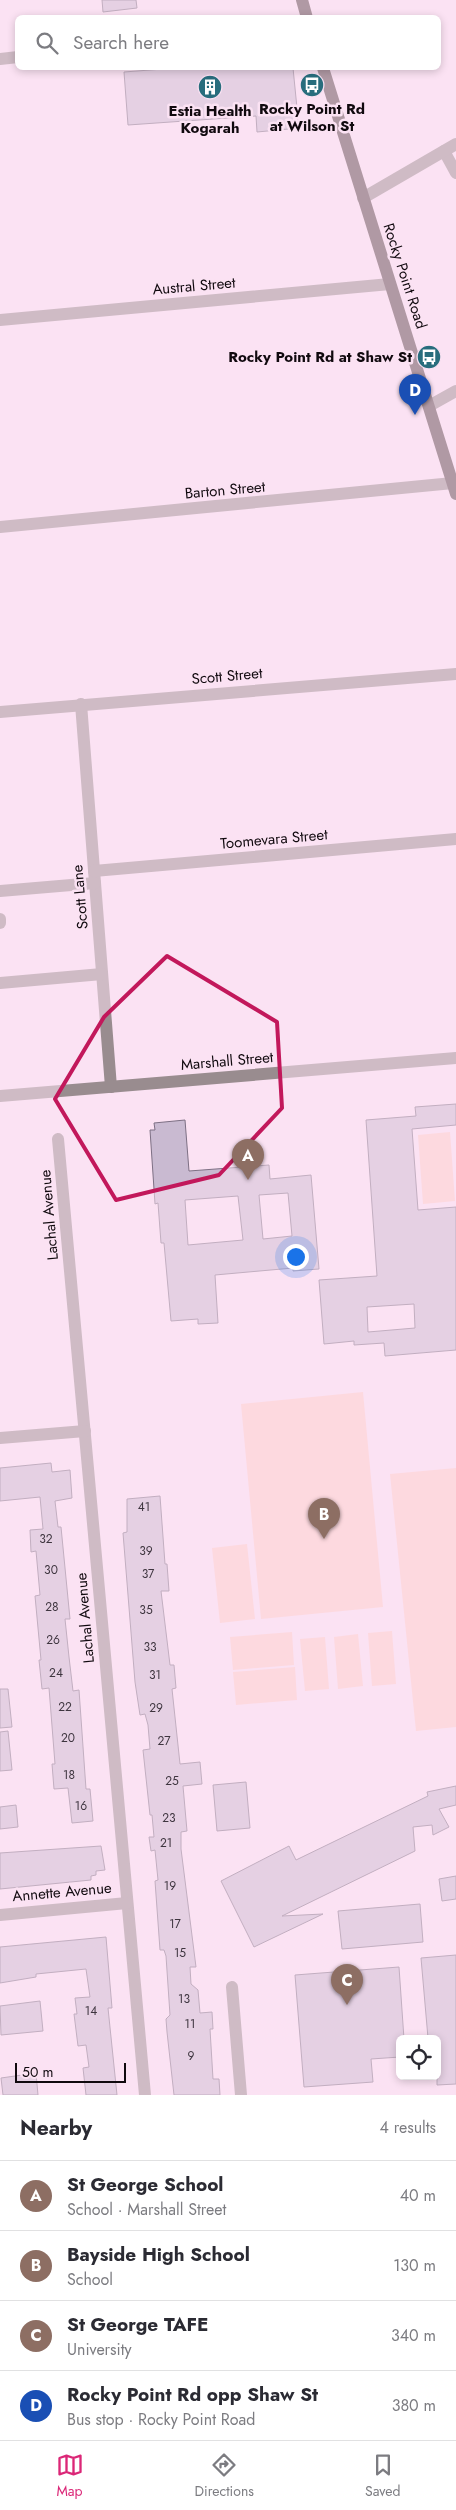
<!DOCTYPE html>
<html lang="en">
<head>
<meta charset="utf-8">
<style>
  :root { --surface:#fff; --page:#f7f7f7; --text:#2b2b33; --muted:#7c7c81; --line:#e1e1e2; --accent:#db2777 }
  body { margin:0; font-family:Jost,sans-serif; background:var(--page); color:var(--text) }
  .controls { position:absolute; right:15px; bottom:15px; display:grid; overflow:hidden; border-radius:8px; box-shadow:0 2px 8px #0003 }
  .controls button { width:45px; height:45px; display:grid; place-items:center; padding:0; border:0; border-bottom:1px solid var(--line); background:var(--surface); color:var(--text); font:25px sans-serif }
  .scale { position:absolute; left:15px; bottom:12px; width:111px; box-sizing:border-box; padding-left:5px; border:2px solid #10090e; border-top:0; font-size:14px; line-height:18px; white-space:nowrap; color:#10090e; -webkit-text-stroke:4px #fbe2f3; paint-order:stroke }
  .you { position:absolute; left:295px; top:1256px; width:18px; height:18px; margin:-12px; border:4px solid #fff; border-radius:50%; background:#1a73e8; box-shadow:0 0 0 8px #1a73e833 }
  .badge { display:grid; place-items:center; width:32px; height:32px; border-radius:50%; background:var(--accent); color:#fff; font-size:16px; font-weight:700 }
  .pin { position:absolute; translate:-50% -41px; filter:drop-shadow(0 1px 2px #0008) }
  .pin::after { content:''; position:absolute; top:26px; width:18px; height:15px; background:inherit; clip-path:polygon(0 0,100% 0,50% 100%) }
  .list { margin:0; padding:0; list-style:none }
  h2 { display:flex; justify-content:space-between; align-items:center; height:65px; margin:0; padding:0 20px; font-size:21px }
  h2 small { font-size:16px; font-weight:400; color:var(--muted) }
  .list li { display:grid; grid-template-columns:32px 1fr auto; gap:15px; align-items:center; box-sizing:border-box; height:70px; padding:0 20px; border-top:1px solid var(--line) }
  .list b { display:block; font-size:19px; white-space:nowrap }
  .list p { margin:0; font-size:16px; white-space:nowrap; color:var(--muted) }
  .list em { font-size:16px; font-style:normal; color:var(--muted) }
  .icon { flex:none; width:28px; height:28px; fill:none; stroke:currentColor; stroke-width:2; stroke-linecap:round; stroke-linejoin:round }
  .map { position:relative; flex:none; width:456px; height:2095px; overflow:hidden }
  .search { position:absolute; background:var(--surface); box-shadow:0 2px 8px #0003; left:15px; right:15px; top:15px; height:55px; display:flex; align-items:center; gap:12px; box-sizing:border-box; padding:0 18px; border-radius:8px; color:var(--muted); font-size:19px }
  .sheet { height:345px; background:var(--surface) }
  nav { display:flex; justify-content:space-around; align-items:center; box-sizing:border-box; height:70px; border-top:1px solid var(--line); background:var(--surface); font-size:14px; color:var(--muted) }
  nav a { display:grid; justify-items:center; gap:2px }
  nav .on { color:var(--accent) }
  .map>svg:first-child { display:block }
</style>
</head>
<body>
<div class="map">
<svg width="456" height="2095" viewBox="0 0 456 2095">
  <rect width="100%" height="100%" fill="#fbe2f3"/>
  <g fill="#ffcec8">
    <polygon points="450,1132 455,1201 423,1204 418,1135"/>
    <polygon points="363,1392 383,1607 261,1619 241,1404"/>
    <polygon points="456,1468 456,1727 416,1731 390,1474"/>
    <polygon points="247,1544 255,1619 220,1623 212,1548"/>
    <polygon points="392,1631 396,1684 372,1686 368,1633"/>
    <polygon points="292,1632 294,1665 233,1670 230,1637"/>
    <polygon points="358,1634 363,1686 338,1689 334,1637"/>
    <polygon points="325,1637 329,1689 305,1691 300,1639"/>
    <polygon points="295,1667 297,1700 236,1705 233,1672"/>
  </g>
  <g fill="#c9bad1" stroke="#7d7084" fill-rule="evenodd">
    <polygon points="102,0 136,0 137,8 103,12"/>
    <polygon points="176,68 293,68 299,128 257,132 256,116 128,125 124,72"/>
    <path d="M456 1104V1125L412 1129 418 1210 456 1207V1350L385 1356 384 1343 354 1345V1341L324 1344 319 1280 377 1276 366 1120 416 1116 415 1107ZM414 1304 415 1328 368 1332 367 1307Z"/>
    <path d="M185 1120 189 1171 269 1165 270 1179 311 1175 319 1269 293 1271V1268L215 1275 218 1323 198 1324V1319L171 1321 164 1243H161L158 1203 155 1204 150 1130H155L154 1123ZM288 1193 292 1236 263 1239 259 1195ZM238 1196 243 1240 188 1245 185 1200Z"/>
    <polygon points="51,1463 52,1472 70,1470 72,1498 55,1501 58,1527 61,1527 70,1619 65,1619 69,1657 73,1691 79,1690 86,1789 90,1789 93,1821 72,1823 68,1788 54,1789 52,1764 55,1764 49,1688 42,1689 39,1660 41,1660 35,1596 40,1595 36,1551 31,1552 30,1530 43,1529 40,1497 0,1501 0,1468"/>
    <polygon points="160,1496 165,1564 167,1564 169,1591 161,1591 170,1665 174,1665 176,1688 172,1689 180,1764 200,1762 202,1784 183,1786 187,1831 181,1832 181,1849 196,1967 190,1967 191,1984 198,1990 200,2013 212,2012 213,2029 210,2029 213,2079 219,2079 220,2095 174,2095 167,2032 166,2019 170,2015 166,1956 164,1950 160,1950 155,1881 158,1880 155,1850 151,1851 149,1837 154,1837 152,1815 150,1815 143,1750 150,1749 148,1725 145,1714 140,1715 135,1682 123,1533 127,1532 127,1499"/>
    <polygon points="0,1689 8,1689 12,1727 0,1728"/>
    <polygon points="8,1731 12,1770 0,1771 0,1732"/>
    <polygon points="246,1782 250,1828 217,1831 213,1785"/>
    <polygon points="456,1786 456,1805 439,1809 449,1827 433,1835 432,1825 413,1827 415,1851 282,1916 323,1914 254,1947 221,1881 289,1846 296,1860 428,1796 427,1792"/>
    <polygon points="16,1805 18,1827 0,1829 0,1807"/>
    <polygon points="101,1846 105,1870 96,1871 96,1875 91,1876 91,1880 0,1889 0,1853"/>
    <polygon points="456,1876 456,1899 442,1901 439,1879"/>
    <polygon points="420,1904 423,1942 342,1949 338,1911"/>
    <polygon points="106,1937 112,2008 108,2008 117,2095 86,2095 83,2068 89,2067 86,2045 78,2046 74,2014 77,2014 75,1998 90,1997 86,1969 36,1974 36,1977 0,1983 0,1947"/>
    <polygon points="456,1955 456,2084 437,2085 437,2037 428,2038 421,1958"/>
    <polygon points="399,1967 404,2039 400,2039 400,2057 371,2059 373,2082 304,2087 295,1975"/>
    <polygon points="40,2001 43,2031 1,2035 0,2006"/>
    <polygon points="36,2073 38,2095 3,2095 1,2078"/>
  </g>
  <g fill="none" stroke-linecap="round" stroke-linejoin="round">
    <g stroke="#998c8f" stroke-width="12">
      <polyline points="0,59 18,57"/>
      <polyline points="444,151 456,173"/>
      <polyline points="363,198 456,144"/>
      <polyline points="0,320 390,284"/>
      <polyline points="429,406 456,391"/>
      <polyline points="0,527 453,483"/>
      <polyline points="81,704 111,1087"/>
      <polyline points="0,712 456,674"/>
      <polyline points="94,871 456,839"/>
      <polyline points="0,891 95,883"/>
      <polyline points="0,919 0,923"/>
      <polyline points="0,983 102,974"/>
      <polyline points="0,1096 456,1058"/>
      <polyline points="58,1139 145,2095"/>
      <polyline points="0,1438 85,1431"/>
      <polyline points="0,1915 127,1903"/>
      <polyline points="232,1987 241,2095"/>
    </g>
    <g stroke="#564146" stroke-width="12">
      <polyline points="302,0 307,18"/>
      <polyline points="323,68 456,494"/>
    </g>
  </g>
  <path d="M0 0H456V2095H0ZM167 956 277 1022 282 1108 219 1175 116 1200 55 1099 104 1017Z" fill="#fbe2f3" fill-opacity=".55" fill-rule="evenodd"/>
  <path fill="none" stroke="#c2185b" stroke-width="4" stroke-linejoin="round" d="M167 956 277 1022 282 1108 219 1175 116 1200 55 1099 104 1017Z"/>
  <defs>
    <g id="bus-disc" transform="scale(1.25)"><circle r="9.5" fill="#286d7d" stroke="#fbe2f3"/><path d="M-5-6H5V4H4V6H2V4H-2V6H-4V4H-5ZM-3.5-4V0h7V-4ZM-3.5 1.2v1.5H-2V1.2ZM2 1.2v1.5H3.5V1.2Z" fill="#fff"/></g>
    <g id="building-disc" transform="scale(1.25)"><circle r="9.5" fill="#286d7d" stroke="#fbe2f3"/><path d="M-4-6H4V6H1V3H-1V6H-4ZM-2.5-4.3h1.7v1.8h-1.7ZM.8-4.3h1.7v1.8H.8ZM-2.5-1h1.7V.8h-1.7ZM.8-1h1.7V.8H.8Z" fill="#fff"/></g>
  </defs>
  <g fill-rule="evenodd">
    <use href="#bus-disc" x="312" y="85"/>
    <use href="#building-disc" x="210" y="87"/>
    <use href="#bus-disc" x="429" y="357"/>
  </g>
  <g text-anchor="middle" stroke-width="5" stroke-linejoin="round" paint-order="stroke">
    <g font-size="12" fill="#3e353f">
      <text x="144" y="1511">41</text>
      <text x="46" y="1543">32</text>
      <text x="146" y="1555">39</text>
      <text x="51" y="1574">30</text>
      <text x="148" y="1578">37</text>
      <text x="52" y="1611">28</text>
      <text x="146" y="1614">35</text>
      <text x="53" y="1644">26</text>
      <text x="150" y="1651">33</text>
      <text x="56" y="1677">24</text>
      <text x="155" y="1679">31</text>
      <text x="65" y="1711">22</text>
      <text x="156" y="1712">29</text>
      <text x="68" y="1742">20</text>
      <text x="164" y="1745">27</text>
      <text x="69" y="1779">18</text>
      <text x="172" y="1785">25</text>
      <text x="81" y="1810">16</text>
      <text x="169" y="1822">23</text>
      <text x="166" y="1847">21</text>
      <text x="170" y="1890">19</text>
      <text x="175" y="1928">17</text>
      <text x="180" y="1957">15</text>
      <text x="184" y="2003">13</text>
      <text x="91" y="2015">14</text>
      <text x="190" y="2028">11</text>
      <text x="191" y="2060">9</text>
    </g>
    <g font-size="15" font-weight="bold" fill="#10090e" stroke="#fbe2f3">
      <text x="312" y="114">Rocky Point Rd<tspan x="312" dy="17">at Wilson St</tspan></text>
      <text x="210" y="116">Estia Health<tspan x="210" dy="17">Kogarah</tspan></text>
      <text x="412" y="362" text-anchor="end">Rocky Point Rd at Shaw St</text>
    </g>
    <g font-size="15" fill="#10090e" stroke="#fbe2f3">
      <text transform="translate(405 276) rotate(72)" y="5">Rocky Point Road</text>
      <text transform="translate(194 286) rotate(-5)" y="5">Austral Street</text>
      <text transform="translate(225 490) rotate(-5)" y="5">Barton Street</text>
      <text transform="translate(227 676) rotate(-5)" y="5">Scott Street</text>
      <text transform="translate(274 839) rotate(-5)" y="5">Toomevara Street</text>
      <text transform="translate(80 897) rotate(-95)" y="5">Scott Lane</text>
      <text transform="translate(227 1061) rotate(-5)" y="5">Marshall Street</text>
      <text transform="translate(49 1215) rotate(-95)" y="5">Lachal Avenue</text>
      <text transform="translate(85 1618) rotate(-95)" y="5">Lachal Avenue</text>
      <text transform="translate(62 1892) rotate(-5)" y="5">Annette Avenue</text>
    </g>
  </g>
</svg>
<div class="controls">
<button><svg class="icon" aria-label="locate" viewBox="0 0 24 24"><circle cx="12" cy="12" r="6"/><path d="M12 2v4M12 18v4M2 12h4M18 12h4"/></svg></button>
</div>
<div class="scale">50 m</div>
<div class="you"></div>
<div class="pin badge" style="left:248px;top:1180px;background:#8d6e63">A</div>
<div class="pin badge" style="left:324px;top:1539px;background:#8d6e63">B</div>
<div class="pin badge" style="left:347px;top:2005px;background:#8d6e63">C</div>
<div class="pin badge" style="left:415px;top:415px;background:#1a4fb4">D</div>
<div class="search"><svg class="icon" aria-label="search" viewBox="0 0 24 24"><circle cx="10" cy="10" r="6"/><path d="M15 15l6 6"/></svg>Search here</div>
</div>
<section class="sheet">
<h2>Nearby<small>4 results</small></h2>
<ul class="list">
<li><span class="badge" style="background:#8d6e63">A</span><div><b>St George School</b><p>School · Marshall Street</p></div><em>40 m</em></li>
<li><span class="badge" style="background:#8d6e63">B</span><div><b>Bayside High School</b><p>School</p></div><em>130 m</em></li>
<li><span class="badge" style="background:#8d6e63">C</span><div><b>St George TAFE</b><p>University</p></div><em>340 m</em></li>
<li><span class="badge" style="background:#1a4fb4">D</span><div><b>Rocky Point Rd opp Shaw St</b><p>Bus stop · Rocky Point Road</p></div><em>380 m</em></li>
</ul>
</section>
<nav>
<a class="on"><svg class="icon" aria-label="map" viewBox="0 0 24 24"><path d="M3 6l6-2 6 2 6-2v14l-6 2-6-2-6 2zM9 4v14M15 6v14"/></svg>Map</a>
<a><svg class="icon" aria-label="directions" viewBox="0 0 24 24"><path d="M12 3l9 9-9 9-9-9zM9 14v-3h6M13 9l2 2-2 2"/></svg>Directions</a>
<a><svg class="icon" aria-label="saved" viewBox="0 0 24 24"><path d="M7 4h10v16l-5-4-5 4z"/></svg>Saved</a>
</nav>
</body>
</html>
